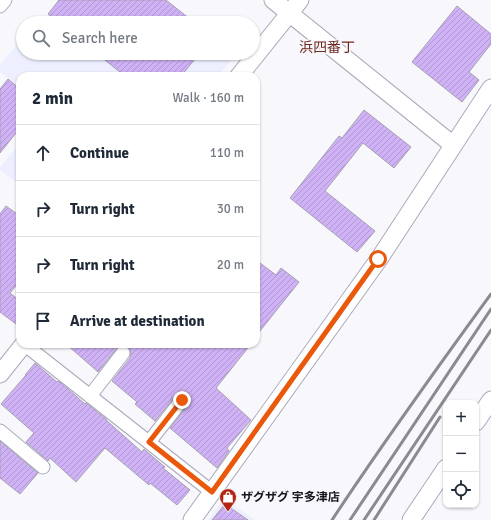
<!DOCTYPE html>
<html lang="en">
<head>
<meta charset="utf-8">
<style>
  :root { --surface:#fff; --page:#f2f2f3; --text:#1f2937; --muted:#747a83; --line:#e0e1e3 }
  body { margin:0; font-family:Signika,"Noto Sans JP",sans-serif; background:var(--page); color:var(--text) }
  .controls { position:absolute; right:12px; bottom:12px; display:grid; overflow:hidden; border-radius:8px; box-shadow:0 1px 3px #0004 }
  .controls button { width:36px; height:36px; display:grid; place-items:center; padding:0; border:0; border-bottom:1px solid var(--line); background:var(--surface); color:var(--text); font:20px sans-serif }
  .stop { position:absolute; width:12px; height:12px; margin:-9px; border:3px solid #ea580c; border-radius:50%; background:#fff }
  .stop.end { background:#ea580c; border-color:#fff; box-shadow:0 1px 4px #0008 }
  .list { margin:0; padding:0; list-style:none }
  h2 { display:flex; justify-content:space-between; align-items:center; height:52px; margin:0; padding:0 16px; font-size:17px }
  h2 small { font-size:13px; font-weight:400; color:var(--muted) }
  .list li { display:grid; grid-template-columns:26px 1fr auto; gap:12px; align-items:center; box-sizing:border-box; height:56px; padding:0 16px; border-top:1px solid var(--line) }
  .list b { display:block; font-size:15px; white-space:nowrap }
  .list em { font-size:13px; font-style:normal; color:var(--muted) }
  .icon { flex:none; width:22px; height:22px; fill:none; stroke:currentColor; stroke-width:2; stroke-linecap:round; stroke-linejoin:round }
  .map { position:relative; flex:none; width:491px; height:520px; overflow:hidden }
  .search { position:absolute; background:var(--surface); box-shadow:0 1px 3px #0004; left:16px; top:16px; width:244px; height:44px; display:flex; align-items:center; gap:10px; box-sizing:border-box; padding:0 14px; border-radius:22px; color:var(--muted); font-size:15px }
  .panel { position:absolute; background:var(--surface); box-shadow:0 1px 3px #0004; left:16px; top:72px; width:244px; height:276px; border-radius:12px }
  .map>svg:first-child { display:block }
</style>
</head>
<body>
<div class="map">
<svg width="491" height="520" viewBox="0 0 491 520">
  <defs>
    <pattern id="building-hatch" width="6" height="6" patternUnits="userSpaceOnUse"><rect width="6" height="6" fill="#cfb2f5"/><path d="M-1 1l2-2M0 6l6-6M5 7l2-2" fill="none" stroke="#b198d1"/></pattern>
  </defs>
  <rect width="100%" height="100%" fill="#f8f8fc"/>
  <g fill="#edeefe">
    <polygon points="23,37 23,53 237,53 218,76 20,76 20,87 0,72 0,65"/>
    <polygon points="20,143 20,185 0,170 0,167"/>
    <polygon points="224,498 255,520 208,520"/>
  </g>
  <g fill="url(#building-hatch)" stroke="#a7a0b1">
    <polygon points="59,0 166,0 195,23 59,23 48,14"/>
    <polygon points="457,6 491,34 491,44 469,72 479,80 462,102 412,62"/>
    <polygon points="96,53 200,53 181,76 125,76"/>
    <polygon points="8,79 20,89 20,128 0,153 0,89"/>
    <polygon points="364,110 411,147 394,168 363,143 325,191 375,231 357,252 290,198 339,136 342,138"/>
    <polygon points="6,206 20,216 20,281 10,293 20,301 20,327 0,312 0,214"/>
    <polygon points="256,260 276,275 281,268 299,282 256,336"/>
    <polygon points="66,344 251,344 216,388 251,420 227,448 229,451 217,468 170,428 188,405 190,401 190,397 187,394 183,392 179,392 176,395 155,421 135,404 137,402 112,381 130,358 131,354 130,350 128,347 124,345 120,346 117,348 98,372"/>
    <polygon points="35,363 57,382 58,381 60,382 85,404 86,403 106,419 106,420 142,452 144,449 146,451 165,467 163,468 190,490 177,505 150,483 149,485 105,448 76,482 50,458 48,461 26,442 34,433 1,404 26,375 25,375"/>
    <polygon points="0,441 38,473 20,494 0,478"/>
    <polygon points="225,504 248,520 212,520"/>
  </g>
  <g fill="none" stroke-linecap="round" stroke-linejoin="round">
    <g stroke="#a9aabc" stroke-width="15">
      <g id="minor">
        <polyline points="0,6 5,0"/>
        <polyline points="24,344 212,492"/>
        <polyline points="90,396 123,353"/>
        <polyline points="0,431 43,467"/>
        <polyline points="149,442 182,400"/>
      </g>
    </g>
    <g stroke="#a9aabc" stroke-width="19">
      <g id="tertiary">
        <polyline points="273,0 453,145"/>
        <polyline points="239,76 300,0"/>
        <polyline points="0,374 24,344"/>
        <polyline points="476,422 491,400"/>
        <polyline points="192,520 379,259 491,88"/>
        <polyline points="411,520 446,468"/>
      </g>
    </g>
    <use href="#minor" stroke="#fff" stroke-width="13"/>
    <use href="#tertiary" stroke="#fff" stroke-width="17"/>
    <g stroke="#8a8a8f" stroke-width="3">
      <path d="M332 520C383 443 437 368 491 294"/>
      <polyline points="350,520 491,309"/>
      <polyline points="364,520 491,330"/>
      <polyline points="374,520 440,417"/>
    </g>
  </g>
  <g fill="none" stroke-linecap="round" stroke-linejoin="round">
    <polyline stroke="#ea580c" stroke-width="5" points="182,400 149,442 212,492 378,259"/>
  </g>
  <defs>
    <g id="shop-pin" transform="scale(0.9)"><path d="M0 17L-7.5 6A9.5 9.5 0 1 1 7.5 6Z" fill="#b32512" stroke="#f8f8fc"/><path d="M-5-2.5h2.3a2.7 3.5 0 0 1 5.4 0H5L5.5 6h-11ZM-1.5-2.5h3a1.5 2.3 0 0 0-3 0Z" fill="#fff"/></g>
  </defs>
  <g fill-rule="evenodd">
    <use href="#shop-pin" x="228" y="497"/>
  </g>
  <g text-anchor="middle" stroke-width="3" stroke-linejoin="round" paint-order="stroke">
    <g font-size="12" font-weight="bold" fill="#15151c" stroke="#f8f8fc" text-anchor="start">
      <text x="241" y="501">ザグザグ 宇多津店</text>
    </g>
    <g font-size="14" fill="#6d291e" stroke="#f8f8fc">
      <text x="327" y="52">浜四番丁</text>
    </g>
  </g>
</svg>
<div class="controls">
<button>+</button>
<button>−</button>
<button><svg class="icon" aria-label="locate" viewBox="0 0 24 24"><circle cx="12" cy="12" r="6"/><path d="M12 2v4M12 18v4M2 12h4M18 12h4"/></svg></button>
</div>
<div class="stop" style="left:378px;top:259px"></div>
<div class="stop end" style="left:182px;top:400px"></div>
<div class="search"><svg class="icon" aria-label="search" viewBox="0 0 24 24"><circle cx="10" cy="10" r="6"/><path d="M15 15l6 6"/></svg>Search here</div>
<section class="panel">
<h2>2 min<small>Walk · 160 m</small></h2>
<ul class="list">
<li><svg class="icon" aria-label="ahead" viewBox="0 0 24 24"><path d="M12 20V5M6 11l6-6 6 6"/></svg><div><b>Continue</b></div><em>110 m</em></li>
<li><svg class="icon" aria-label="right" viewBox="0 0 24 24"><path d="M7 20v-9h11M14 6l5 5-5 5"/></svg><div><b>Turn right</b></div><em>30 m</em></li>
<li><svg class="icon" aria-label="right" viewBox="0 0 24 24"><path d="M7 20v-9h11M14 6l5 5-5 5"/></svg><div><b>Turn right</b></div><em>20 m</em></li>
<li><svg class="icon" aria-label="arrive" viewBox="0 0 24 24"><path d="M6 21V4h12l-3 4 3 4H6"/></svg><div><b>Arrive at destination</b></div></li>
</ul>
</section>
</div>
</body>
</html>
